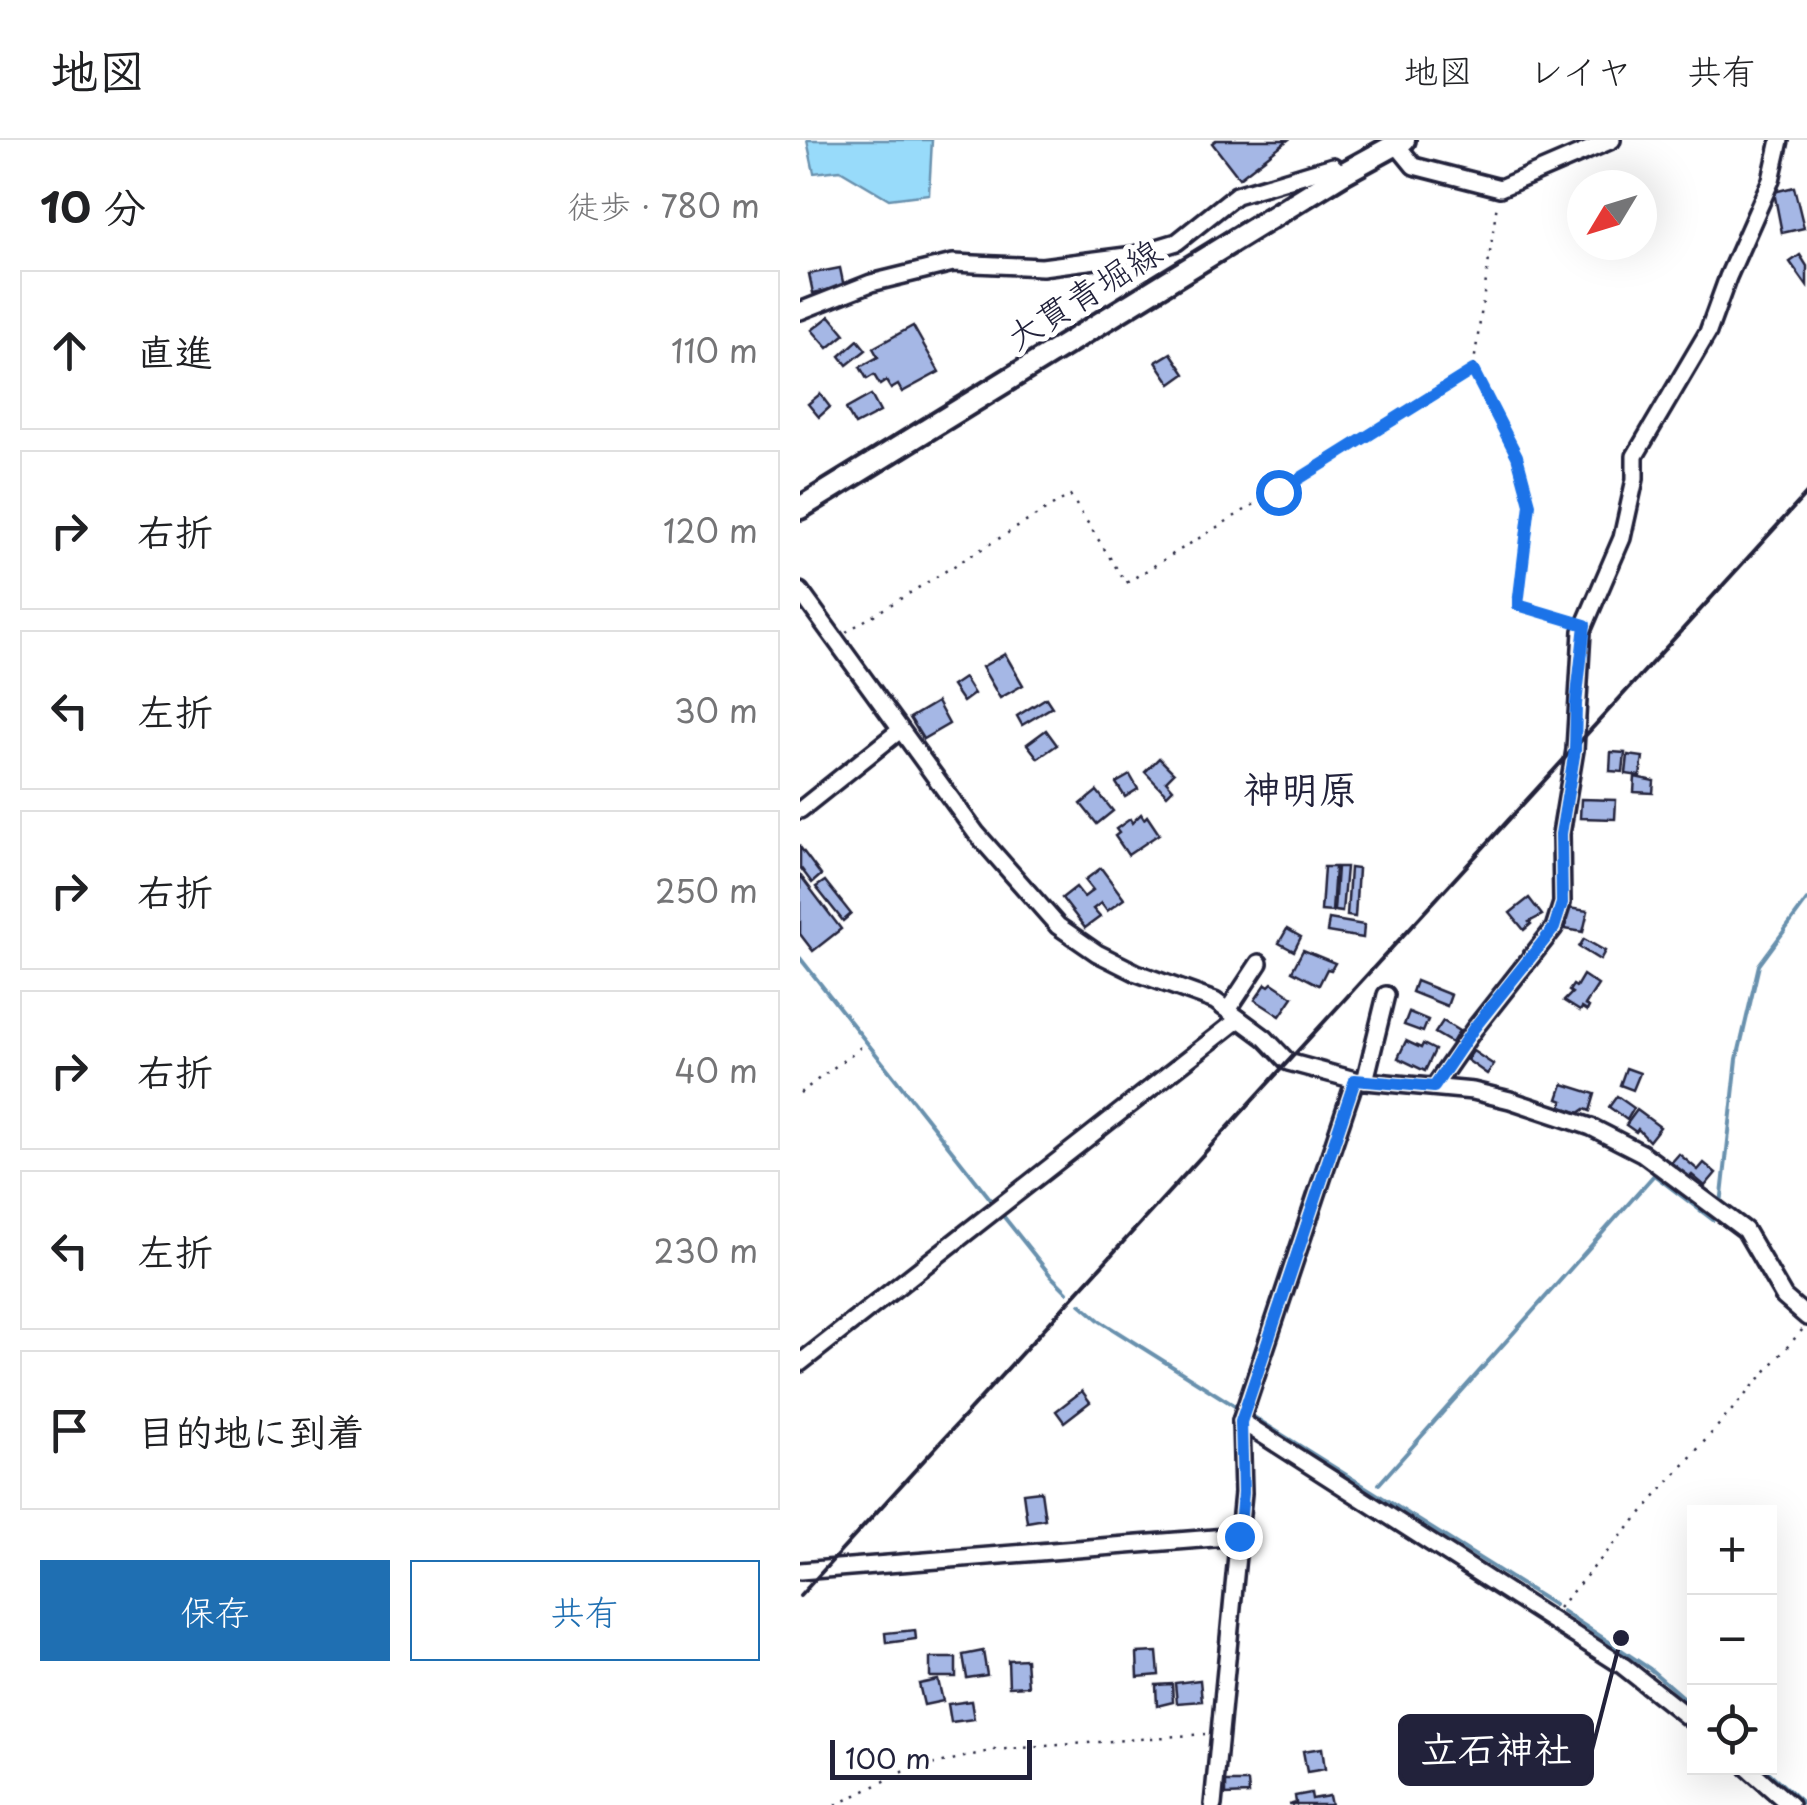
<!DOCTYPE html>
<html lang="ja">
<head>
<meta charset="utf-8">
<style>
  :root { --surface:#fff; --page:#f6f6f6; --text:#202124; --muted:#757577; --line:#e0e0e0; --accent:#1f6fb2 }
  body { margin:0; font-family:"Playpen Sans","Klee One",sans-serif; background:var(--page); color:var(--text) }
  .controls { position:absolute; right:30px; bottom:30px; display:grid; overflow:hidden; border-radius:0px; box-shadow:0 10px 40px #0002 }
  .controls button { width:90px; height:90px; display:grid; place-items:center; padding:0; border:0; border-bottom:2px solid var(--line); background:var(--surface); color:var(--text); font:50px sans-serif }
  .compass { position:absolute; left:767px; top:30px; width:90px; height:90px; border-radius:50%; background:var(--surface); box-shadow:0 10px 40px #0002; rotate:232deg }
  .scale { position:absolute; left:30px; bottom:25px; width:202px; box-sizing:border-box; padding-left:10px; border:5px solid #22223b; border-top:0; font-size:28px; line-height:35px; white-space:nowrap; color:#22223b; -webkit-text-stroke:8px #fff; paint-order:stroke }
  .stop { position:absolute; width:30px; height:30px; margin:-22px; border:8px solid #1a73e8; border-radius:50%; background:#fff }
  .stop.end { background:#1a73e8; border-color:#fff; box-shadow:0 2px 10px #0008 }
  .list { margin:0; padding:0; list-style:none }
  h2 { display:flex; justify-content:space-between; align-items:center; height:130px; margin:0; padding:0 40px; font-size:42px }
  h2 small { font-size:32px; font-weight:400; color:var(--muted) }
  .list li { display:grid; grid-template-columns:65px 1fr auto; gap:30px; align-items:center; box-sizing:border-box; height:160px; margin:0 20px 20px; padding:0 20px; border:2px solid var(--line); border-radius:0px }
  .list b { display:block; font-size:38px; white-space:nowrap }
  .list em { font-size:32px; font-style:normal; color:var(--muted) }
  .actions { display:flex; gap:20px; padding:30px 40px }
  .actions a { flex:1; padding:22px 0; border:2px solid var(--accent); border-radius:0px; text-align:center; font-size:35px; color:var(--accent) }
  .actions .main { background:var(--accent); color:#fff }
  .icon { flex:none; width:55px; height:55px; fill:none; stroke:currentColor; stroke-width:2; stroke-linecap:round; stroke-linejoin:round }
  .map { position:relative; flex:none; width:1007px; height:1665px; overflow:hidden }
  header { display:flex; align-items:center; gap:60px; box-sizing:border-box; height:140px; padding:0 50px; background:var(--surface); border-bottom:2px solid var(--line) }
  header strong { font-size:48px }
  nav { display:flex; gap:55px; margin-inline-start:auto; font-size:35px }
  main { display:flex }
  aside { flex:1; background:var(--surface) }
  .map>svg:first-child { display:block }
</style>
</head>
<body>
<header>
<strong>地図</strong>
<nav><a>地図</a><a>レイヤ</a><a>共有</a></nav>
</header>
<main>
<aside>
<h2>10 分<small>徒歩 · 780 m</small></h2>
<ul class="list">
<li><svg class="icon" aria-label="ahead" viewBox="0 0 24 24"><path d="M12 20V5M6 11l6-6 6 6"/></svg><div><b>直進</b></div><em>110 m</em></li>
<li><svg class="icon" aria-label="right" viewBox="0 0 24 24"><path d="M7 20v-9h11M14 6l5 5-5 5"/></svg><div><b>右折</b></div><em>120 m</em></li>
<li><svg class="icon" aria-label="left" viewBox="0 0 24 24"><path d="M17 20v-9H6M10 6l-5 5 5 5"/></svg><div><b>左折</b></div><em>30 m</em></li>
<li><svg class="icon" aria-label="right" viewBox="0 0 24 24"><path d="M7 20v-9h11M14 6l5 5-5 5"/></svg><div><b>右折</b></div><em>250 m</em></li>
<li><svg class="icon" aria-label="right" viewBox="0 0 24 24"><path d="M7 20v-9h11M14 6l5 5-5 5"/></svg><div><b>右折</b></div><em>40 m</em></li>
<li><svg class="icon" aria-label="left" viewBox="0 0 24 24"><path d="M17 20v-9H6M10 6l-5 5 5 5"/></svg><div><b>左折</b></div><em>230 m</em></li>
<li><svg class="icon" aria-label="arrive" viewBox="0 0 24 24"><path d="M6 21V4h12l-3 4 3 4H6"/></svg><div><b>目的地に到着</b></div></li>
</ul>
<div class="actions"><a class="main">保存</a><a>共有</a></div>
</aside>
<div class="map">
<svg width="1007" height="1665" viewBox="0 0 1007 1665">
  <rect width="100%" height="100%" fill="#fff"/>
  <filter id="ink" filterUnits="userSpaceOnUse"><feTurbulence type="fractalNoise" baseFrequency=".01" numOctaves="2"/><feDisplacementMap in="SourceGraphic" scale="20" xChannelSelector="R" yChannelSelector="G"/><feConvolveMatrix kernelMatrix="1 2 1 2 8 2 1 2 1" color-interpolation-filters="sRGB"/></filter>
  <g filter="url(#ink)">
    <polygon fill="#98dbfa" stroke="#6991ae" stroke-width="2.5" points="7,0 132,0 129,54 89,59 40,30 14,33"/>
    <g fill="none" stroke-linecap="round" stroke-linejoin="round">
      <g stroke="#6991ae" stroke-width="4">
        <polyline points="0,818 192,1061"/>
        <polyline points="921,1065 937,919 959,825 1007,760"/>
        <polyline points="200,1072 251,1136 267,1152"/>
        <polyline points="280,1164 300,1181 438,1268"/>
        <polyline points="449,1274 754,1465"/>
        <polyline points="579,1344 854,1035 913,1080"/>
        <polyline points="762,1471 850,1529 894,1567"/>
        <polyline points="964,1628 1005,1665"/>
      </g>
    </g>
    <g fill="#a5b7e5" stroke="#22223b" stroke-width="2.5">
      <polygon points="416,0 488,0 439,38 412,3"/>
      <polygon points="994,47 1004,88 982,93 974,52"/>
      <polygon points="1000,115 1007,126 1007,146 990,122"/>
      <polygon points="40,128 44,147 13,153 9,134"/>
      <polygon points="30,176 45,194 28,208 12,190"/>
      <polygon points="113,186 139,232 102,252 98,245 91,249 86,241 80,245 74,235 67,239 60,227 78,217 73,208"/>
      <polygon points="58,200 66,210 47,225 40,216"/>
      <polygon points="371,213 385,234 371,244 356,222"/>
      <polygon points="20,254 30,267 19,277 8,264"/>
      <polygon points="71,255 80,272 55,285 46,269"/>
      <polygon points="205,514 223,545 200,558 182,527"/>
      <polygon points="164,538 174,554 163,562 152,546"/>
      <polygon points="246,558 252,567 222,585 217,576"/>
      <polygon points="137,562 149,584 123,599 110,578"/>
      <polygon points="246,590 257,605 238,618 227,604"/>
      <polygon points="811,612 825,613 823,632 810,631"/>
      <polygon points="828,615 843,617 840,636 826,634"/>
      <polygon points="359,618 374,633 366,641 373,649 367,655 345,632"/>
      <polygon points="330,635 338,649 325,657 316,643"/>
      <polygon points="835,637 854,641 853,653 834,652"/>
      <polygon points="297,651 313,671 297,684 281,664"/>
      <polygon points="781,659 816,660 815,679 780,678"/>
      <polygon points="341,674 344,679 347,676 359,694 328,715 315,696 319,693 316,689 330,679 332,683"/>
      <polygon points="0,707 21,735 12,743 0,727"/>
      <polygon points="524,727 535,727 532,772 521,771"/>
      <polygon points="537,727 546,727 542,772 534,771"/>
      <polygon points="301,728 324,759 307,771 301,763 293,769 300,777 285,788 262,758 276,747 284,757 293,750 285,740"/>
      <polygon points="550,728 558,729 555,777 547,776"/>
      <polygon points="0,735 41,789 13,811 0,794"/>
      <polygon points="25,741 51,774 43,781 16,747"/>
      <polygon points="729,758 742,775 729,782 731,784 724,790 710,773"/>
      <polygon points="768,768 788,771 783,792 765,789"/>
      <polygon points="529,779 564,785 563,798 527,792"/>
      <polygon points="487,789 501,797 494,811 479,803"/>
      <polygon points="784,799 805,811 800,820 779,807"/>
      <polygon points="503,810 535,823 531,830 527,829 519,845 492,831"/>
      <polygon points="783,835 798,845 785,865 789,867 787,871 782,868 780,871 764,861 772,853 769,851 773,845 776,847"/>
      <polygon points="616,841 651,855 647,866 612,852"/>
      <polygon points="472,843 493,857 480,876 455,860 466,844 469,846"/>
      <polygon points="609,872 628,880 623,892 604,885"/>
      <polygon points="643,881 659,891 652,903 635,893"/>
      <polygon points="606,901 621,908 623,904 635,910 625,931 598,918"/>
      <polygon points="673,911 694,925 687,934 667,920"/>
      <polygon points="826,928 840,933 833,950 820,945"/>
      <polygon points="763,944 795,954 790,971 785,969 779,973 761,967 763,961 758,959"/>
      <polygon points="817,956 834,968 827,980 809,967"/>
      <polygon points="837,970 860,987 849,1001 838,989 836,992 826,985"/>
      <polygon points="879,1014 898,1030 904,1023 916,1033 905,1046 892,1035 889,1038 871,1023"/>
      <polygon points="282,1251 290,1262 264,1282 256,1271"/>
      <polygon points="241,1351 245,1379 227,1382 223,1353"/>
      <polygon points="115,1490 116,1499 86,1503 85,1493"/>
      <polygon points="183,1511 187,1535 167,1538 163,1515"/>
      <polygon points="357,1512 359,1535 338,1537 337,1513"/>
      <rect x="130" y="1518" width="26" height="19"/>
      <polygon points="226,1519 228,1546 209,1547 208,1520"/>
      <polygon points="138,1540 143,1561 124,1565 119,1544"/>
      <polygon points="400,1540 402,1561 377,1563 375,1543"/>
      <polygon points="372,1544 373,1562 357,1566 356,1545"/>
      <polygon points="171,1561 174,1579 151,1582 148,1564"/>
      <polygon points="522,1608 525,1629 507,1632 503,1611"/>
      <polygon points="426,1642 448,1642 449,1654 426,1655"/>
      <polygon points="511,1653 512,1659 529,1656 531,1665 489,1665 496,1663 495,1656"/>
    </g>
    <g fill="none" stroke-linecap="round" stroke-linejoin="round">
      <g stroke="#22223b" stroke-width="22">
        <g id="minor">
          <polyline points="596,4 614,26 700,48 812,0"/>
          <polyline points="0,171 71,143 153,123 242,127 334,115 377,102 436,55 533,26 542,34"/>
          <polyline points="0,451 176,693 258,786 297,813 337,833 415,861 465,898 488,922 555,940 673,951 710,960 791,987 842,1013 945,1090 984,1157 1007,1177"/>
          <polyline points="0,670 99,591"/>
          <polyline points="428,870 459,823"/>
          <polyline points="565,941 586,855"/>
          <polyline points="634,947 675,888 754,788 762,763 761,694 775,610 782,491 822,398 835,339 835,316 908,192 928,137 971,40 980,0"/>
          <polyline points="0,1223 439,879"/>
          <polyline points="441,1281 823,1526 894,1582"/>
          <polyline points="0,1431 439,1396"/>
          <polyline points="948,1628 990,1665"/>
          <polyline points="413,1665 443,1353 441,1281 555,940"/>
        </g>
      </g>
      <g stroke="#22223b" stroke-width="28">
        <polyline id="major" points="0,368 542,34 604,0"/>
      </g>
      <g stroke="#22223b" stroke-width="2.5" stroke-dasharray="2.5 8" stroke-linecap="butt">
        <polyline points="674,231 717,316 730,364 718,465 771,481"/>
        <polyline points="46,492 270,355 326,443 673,230 697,64"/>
        <polyline points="0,953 61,907"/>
        <polyline points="758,1468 1003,1189"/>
        <polyline points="36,1665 105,1631 194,1610 405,1594"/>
      </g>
      <use href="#minor" stroke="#fff" stroke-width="15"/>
      <use href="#major" stroke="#fff" stroke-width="20"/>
      <polyline stroke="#22223b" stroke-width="4" points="0,1456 1007,353"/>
    </g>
  </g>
  <g fill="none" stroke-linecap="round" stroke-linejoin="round" filter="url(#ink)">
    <polyline stroke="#1a73e8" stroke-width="12" points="439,1396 443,1353 441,1282 555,940 634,947 674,888 754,788 762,763 761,694 775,610 776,564 785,485 718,465 730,364 717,316 673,230 478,352"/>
  </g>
  <g text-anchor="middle" stroke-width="10" stroke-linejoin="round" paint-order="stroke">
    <g font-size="35" fill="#22223b" stroke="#fff">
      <text transform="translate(284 155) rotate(-32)" y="12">大貫青堀線</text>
    </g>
    <g font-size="38" font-weight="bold" fill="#22223b" stroke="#fff">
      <text x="500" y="663">神明原</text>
    </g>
  </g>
  <path fill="none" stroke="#22223b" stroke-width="4" d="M821 1498L792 1610"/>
  <circle fill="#22223b" stroke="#fff" stroke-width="4" cx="821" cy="1498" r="10"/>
  <rect fill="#22223b" stroke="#22223b" stroke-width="4" x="600" y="1576" width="192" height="68" rx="10"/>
  <g font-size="38" text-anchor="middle" font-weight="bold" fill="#fff">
    <text x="696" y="1623">立石神社</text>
  </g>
</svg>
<div class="controls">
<button>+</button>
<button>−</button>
<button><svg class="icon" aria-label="locate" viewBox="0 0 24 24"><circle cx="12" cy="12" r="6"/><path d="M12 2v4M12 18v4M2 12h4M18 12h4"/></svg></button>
</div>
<svg class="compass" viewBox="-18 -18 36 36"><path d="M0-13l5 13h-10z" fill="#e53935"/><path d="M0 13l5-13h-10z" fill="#757577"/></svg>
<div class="scale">100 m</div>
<div class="stop" style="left:478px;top:352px"></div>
<div class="stop end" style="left:439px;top:1396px"></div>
</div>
</main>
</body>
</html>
